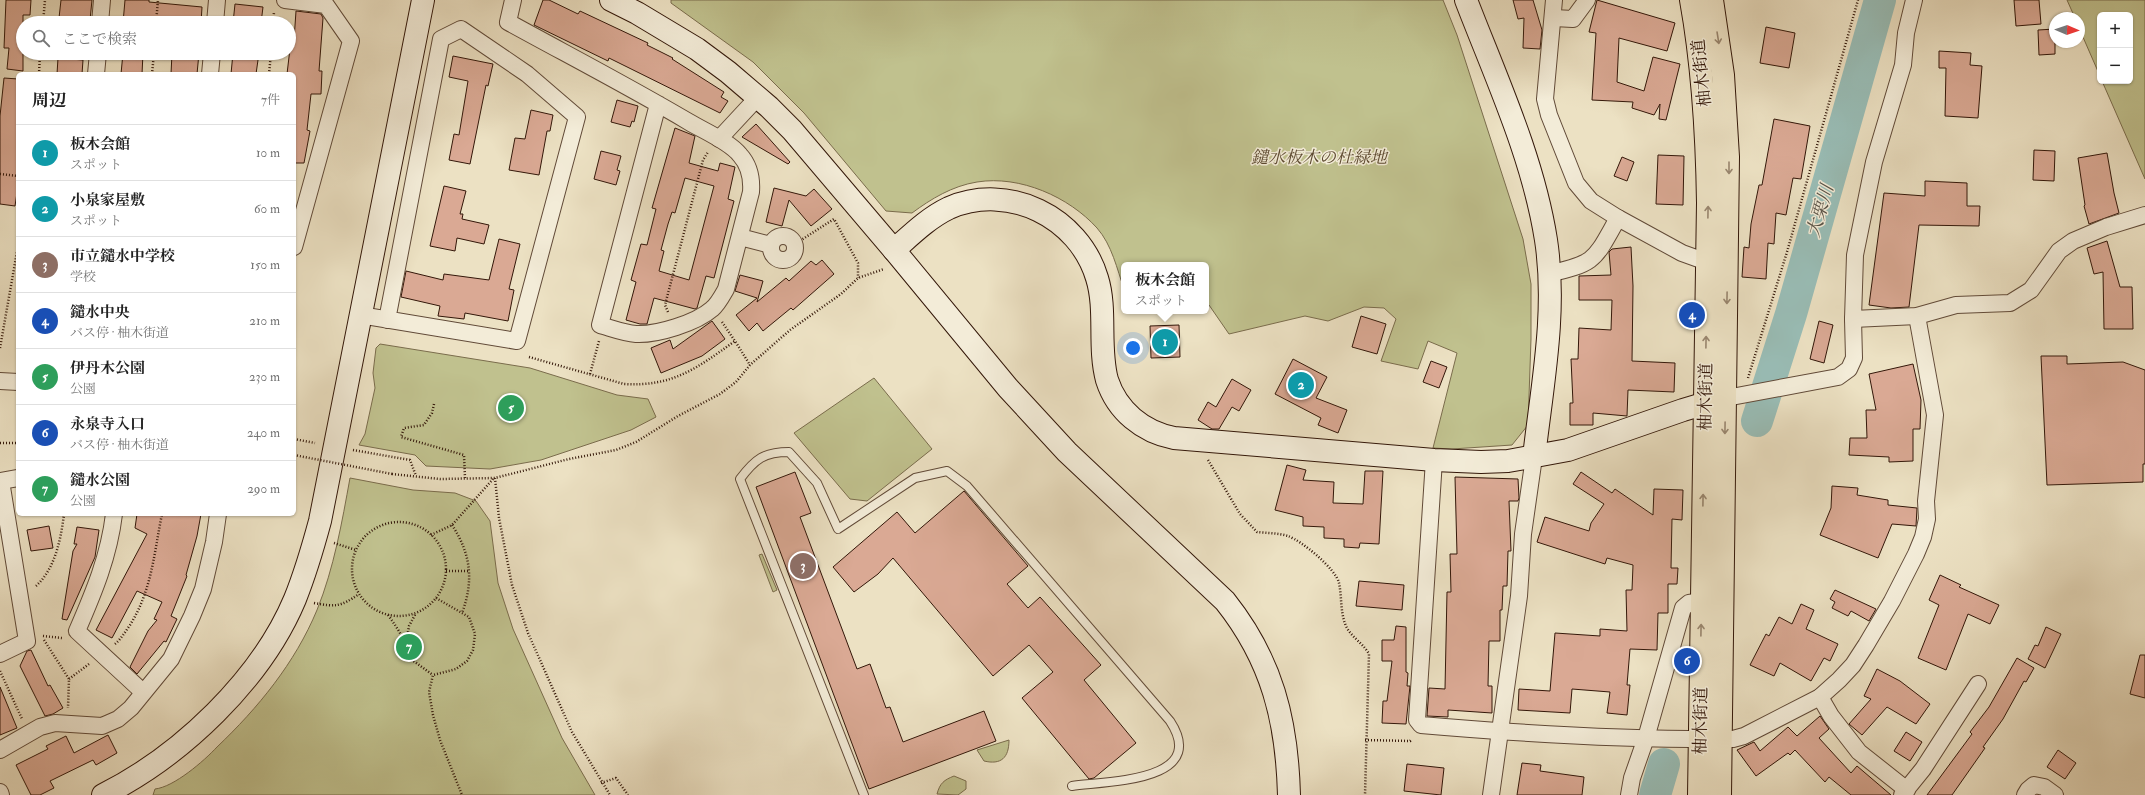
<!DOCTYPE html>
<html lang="ja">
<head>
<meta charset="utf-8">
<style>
  :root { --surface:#fff; --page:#f2f2f2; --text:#222; --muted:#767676; --line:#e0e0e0; --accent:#8f2418 }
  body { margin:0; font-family:"IM FELL Double Pica","Noto Serif JP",serif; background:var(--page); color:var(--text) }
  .controls { position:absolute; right:12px; top:12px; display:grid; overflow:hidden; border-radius:6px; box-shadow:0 1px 3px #0004 }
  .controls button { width:36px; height:36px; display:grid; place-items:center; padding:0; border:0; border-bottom:1px solid var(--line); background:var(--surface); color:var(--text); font:20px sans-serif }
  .compass { position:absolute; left:2049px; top:12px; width:36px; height:36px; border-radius:50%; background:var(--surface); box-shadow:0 1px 3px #0004; rotate:92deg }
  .you { position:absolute; left:1133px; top:348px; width:14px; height:14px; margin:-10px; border:3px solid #fff; border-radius:50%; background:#1a73e8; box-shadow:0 0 0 6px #1a73e833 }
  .badge { display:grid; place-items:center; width:26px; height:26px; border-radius:50%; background:var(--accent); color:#fff; font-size:13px; font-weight:700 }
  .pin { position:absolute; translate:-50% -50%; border:2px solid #fff; box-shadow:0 1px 4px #0006 }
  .popup { position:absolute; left:1121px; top:262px; width:88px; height:52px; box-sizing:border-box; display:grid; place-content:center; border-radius:6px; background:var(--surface); filter:drop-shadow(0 1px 3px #0005); font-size:13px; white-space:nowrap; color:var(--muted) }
  .popup b { font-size:15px; color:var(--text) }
  .popup::after { content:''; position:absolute; left:50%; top:100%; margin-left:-8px; border:8px solid transparent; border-top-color:var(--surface) }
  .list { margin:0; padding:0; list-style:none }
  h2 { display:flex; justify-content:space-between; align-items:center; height:52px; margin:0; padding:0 16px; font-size:17px }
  h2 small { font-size:13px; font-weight:400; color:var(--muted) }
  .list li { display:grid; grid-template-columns:26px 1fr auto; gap:12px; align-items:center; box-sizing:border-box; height:56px; padding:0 16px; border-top:1px solid var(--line) }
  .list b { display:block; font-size:15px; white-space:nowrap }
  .list p { margin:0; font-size:13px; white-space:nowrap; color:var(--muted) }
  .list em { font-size:13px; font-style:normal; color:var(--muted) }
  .icon { flex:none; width:22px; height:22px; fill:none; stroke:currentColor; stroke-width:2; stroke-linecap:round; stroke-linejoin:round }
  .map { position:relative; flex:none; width:2145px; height:795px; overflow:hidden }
  .search { position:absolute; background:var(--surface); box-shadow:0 1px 3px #0004; left:16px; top:16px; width:280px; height:44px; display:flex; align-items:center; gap:10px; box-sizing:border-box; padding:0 14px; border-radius:22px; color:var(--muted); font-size:15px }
  .panel { position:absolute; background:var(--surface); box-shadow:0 1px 3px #0004; left:16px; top:72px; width:280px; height:444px; border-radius:6px }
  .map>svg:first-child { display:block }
</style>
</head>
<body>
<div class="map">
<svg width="2145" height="795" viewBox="0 0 2145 795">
  <rect width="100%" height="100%" fill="#ece1c3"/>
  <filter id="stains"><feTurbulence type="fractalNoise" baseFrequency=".005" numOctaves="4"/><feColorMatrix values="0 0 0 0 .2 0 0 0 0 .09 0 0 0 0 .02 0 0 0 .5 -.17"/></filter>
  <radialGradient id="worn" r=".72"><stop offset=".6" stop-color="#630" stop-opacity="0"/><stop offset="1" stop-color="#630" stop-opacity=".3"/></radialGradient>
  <g fill="#c0c18e" stroke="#7a6c4c">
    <path d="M671 0H1443L1457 35 1523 239 1531 284V339L1528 425 1512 445 1452 449 1433 448 1457 353 1428 341 1418 369 1381 361 1396 319 1384 308 1364 307 1328 321 1305 316 1229 334 1209 305 1206 304V265H1124V289C1117 269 1112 245 1097 228 1069 197 1020 175 977 182 952 186 931 199 912 213L886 211 804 113 753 62 671 3Z"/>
    <polygon points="2067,0 2145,0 2145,179 2102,81 2130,81 2130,15 2100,15 2100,76 2079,28 2079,18 2075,18"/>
    <polygon points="380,344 530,368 617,395 648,399 656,417 631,430 541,460 490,469 426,466 415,455 359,445 365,434 375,388 373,373 376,348"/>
    <polygon points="874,378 932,449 867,501 850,499 794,433"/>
    <path d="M350 478 413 490 455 493 476 501 490 521 498 583 513 629 562 738 595 795H153L155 789C174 787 204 761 217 747 258 708 295 663 317 610 334 568 342 522 350 478Z"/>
    <polygon points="762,554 777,590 773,592 759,555"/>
    <path d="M1009 740C1009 758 1001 765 984 761L977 750Z"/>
    <path d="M954 776 966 781V789L958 795 937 794C940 783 944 780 954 776Z"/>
  </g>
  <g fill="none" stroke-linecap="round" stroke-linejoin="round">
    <g stroke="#99bdb6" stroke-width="32">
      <polyline points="1757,421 1791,314 1880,0"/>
      <polyline points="1655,795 1664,764"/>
    </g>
  </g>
  <g fill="#daa994" stroke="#331709" fill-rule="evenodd">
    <polygon points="6,0 31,0 30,15 23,15 23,71 7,69 9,48 4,48"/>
    <polygon points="61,0 92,0 90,20 59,18"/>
    <polygon points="125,0 149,0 149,2 202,7 201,23 123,23"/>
    <polygon points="543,0 549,0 578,14 580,11 648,43 647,45 673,58 672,59 724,92 721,97 728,101 720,113 609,58 608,61 534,25"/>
    <polygon points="1513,0 1533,0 1542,30 1540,49 1523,48 1524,18 1518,19"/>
    <polygon points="1597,0 1675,23 1667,51 1619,38 1617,82 1644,91 1653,57 1680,64 1666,120 1659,119 1660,104 1654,115 1632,108 1633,102 1592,100 1596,33 1589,32"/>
    <polygon points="2014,0 2039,0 2041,24 2016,26"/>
    <polygon points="235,4 263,7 261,23 233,23"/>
    <polygon points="296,11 321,14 323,18 319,71 322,71 321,94 311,94 307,130 310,131 304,163 294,163 294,74 287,74 291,40 294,40"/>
    <polygon points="1766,27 1795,33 1789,68 1760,63"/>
    <polygon points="2055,29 2055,54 2039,55 2038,30"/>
    <polygon points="1939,51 1971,53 1970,65 1982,66 1978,118 1945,116 1946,68 1939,68"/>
    <polygon points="123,53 143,53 142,74 121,74"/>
    <polygon points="172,53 199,53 197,74 171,74"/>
    <polygon points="233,53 259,53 256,74 231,74"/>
    <polygon points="453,56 493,64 488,86 486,85 470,164 449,160 454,134 459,135 468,81 449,77"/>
    <polygon points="58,58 83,60 82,74 57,74"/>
    <polygon points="4,78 18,79 18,186 15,206 0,204 0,116"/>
    <polygon points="617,100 638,106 634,122 632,121 630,127 611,122"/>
    <polygon points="531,110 553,115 550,131 547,131 539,175 509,170 515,138 525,139"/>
    <polygon points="1774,119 1810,126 1801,179 1793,178 1786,215 1776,213 1774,244 1768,243 1766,279 1742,277 1744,247 1749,248 1751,224 1759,185 1762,185"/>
    <polygon points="756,124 790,162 788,164 742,137"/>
    <path d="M675 128 695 136 689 163 718 171 720 163 735 167 728 199 734 201 714 278 706 276 697 308 695 309 654 298 647 324H640L626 320 636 282 631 280 641 244 647 245 656 209 652 208ZM685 178 714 186 689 280 659 271 664 251 661 250 668 224 672 212 675 213Z"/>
    <polygon points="2034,150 2055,151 2054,181 2033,180"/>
    <polygon points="601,151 621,156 617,170 620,171 616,185 594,179"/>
    <polygon points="2107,153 2114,193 2119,213 2089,224 2084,206 2085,205 2078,158"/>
    <polygon points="1658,155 1684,156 1683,205 1656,204"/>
    <polygon points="1622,157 1634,162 1627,181 1614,176"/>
    <polygon points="1925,181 1967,183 1967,206 1980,206 1979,226 1919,225 1909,307 1891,308 1869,305 1884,193 1925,196"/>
    <polygon points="444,186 466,191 460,214 463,214 462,219 489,225 484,244 457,238 455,251 430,246"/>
    <polygon points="774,188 806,196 814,189 832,209 811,226 789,200 782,226 766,222"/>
    <polygon points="499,239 520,244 509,289 514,290 508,321 465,313 464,319 438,316 440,306 401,297 406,271 443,280 444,274 489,280"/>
    <polygon points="2107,241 2120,287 2132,287 2133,329 2104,329 2103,272 2094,274 2087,248"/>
    <polygon points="1631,247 1633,286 1632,361 1675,363 1674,392 1628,390 1627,416 1593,413 1593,425 1570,425 1570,403 1573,403 1571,359 1578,359 1579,328 1611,330 1612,300 1579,300 1579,276 1611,275 1609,252 1612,249"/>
    <polygon points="822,260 834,274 793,310 791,308 763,331 757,323 749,331 736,315 757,298 735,291 740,275 763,281 757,302 786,278 789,281 811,261 816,265"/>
    <polygon points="1361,316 1386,324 1377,354 1352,347"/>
    <polygon points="712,321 725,339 702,356 661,373 651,348 670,340 673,349"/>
    <polygon points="1819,321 1833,325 1824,363 1810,359"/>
    <polygon points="1179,325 1180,357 1151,358 1150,326"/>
    <polygon points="2041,356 2067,356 2067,364 2123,362 2145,370 2145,464 2143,464 2143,482 2047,485"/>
    <polygon points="1293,359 1327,377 1316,398 1347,410 1338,433 1318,425 1321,418 1275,394"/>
    <polygon points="1431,361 1447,367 1439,388 1423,382"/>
    <polygon points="1913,364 1921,400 1920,429 1913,429 1913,461 1889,462 1889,457 1849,455 1850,438 1867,438 1866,410 1876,410 1869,374"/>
    <polygon points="1232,379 1251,390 1239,411 1232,407 1219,429 1212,429 1198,420 1208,402 1216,407"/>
    <polygon points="1287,465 1306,470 1303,480 1334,482 1333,503 1363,504 1365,471 1383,471 1379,544 1360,543 1359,548 1344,547 1344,539 1324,538 1324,527 1303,526 1303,517 1275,510"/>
    <polygon points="795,472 811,513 800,517 857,669 870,664 886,708 890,707 903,742 984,711 996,741 869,789 756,487"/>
    <polygon points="1581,472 1612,493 1615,489 1653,515 1654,489 1683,490 1682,520 1672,519 1671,568 1678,568 1677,584 1668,584 1668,613 1658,613 1657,650 1630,649 1627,685 1630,685 1627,715 1607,713 1610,692 1572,689 1570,713 1518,710 1519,689 1550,691 1555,633 1600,636 1600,629 1627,631 1626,590 1632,590 1633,565 1607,558 1605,564 1537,542 1545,517 1589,531 1591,523 1604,504 1573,484"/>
    <polygon points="1455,477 1518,479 1519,498 1518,501 1509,501 1511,551 1508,551 1507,586 1503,586 1502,610 1500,610 1500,641 1489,641 1488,686 1492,686 1492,713 1448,710 1448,717 1427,716 1429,688 1445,689 1447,592 1451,592 1450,554 1457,554"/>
    <polygon points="1832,486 1858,488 1857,495 1888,500 1888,505 1917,508 1916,526 1892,524 1878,558 1820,535 1831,508"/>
    <polygon points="964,491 1028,566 1007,584 1028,608 1040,597 1101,665 1084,680 1136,743 1094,778 1089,779 1022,698 1053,672 1029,645 993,676 893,558 878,574 854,592 833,567 897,512 915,533"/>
    <polygon points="137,514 201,514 197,536 186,575 187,576 171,616 177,619 166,642 164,641 137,674 130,667 148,631 157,620 154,619 162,602 137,591 112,638 96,630 147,534 135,528"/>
    <polygon points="49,526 53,548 31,551 27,530"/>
    <polygon points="77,527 99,530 95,557 67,620 62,619 73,551 77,544 74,544"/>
    <polygon points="1940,575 1961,585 1959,587 1999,605 1990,624 1968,614 1946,670 1918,658 1939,605 1929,600"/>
    <polygon points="1359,581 1404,585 1402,610 1356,606"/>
    <polygon points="1835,590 1876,609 1869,621 1851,611 1848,616 1832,608 1835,602 1830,599"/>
    <polygon points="1801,604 1814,610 1806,629 1838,644 1830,661 1824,658 1811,681 1780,663 1774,676 1750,665 1766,634 1769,636 1779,617 1792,624"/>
    <polygon points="1396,626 1406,627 1406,672 1408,673 1407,686 1410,686 1406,724 1382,723 1383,701 1387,701 1392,661 1382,661 1382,640 1394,640"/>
    <polygon points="2046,627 2061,634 2045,668 2028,659 2035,645 2038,646"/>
    <polygon points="31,650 48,686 50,685 63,708 53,714 45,716 20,666 27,651"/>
    <polygon points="2140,655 2145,655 2145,698 2130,694"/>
    <polygon points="2017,658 2034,668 2026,682 2024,681 2003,719 1983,747 1985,748 1952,795 1927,795 1972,734 1970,732 1989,707"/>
    <polygon points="1877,669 1900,681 1930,704 1916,724 1887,707 1862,735 1849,724 1871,699 1864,696"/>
    <polygon points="0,687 17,728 0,735"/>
    <polygon points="1820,716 1829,729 1819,738 1851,773 1857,766 1891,795 1851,795 1829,777 1825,782 1795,750 1790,755 1788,753 1756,776 1737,750 1754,742 1760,751 1788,727 1797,736"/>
    <polygon points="1906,732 1922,742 1910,761 1894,751"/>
    <polygon points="108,735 117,753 96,765 93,760 50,781 54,788 40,795 31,795 16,765 48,749 46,746 66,736 74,753"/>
    <polygon points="2058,750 2076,763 2065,779 2047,767"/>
    <polygon points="1522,763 1541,765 1540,771 1584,777 1582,795 1517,795"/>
    <polygon points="1407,764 1444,768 1441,795 1404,791"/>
  </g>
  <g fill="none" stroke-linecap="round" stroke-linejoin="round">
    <g stroke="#614a38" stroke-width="10">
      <path id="lane" d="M864 795 740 479C755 459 764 452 789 452L817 483 838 529 915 478 947 471 967 486 1170 721C1210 782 1107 781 1072 786"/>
    </g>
    <g stroke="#614a38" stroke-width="18">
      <g id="street">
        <polyline points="285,0 326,5 351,41 294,247"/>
        <path d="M513 0 508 22C568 55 630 87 689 122 704 131 730 142 740 155 750 166 752 178 751 192L726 289C722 296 718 304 712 309 696 323 657 335 636 334 624 333 611 328 600 325L658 104"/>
        <polyline points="1554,0 1545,99 1549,115 1576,183 1591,201 1618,218 1682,253 1707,262"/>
        <polyline points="1554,18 1573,19 1587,0"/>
        <polyline points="100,23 102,0"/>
        <polyline points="215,23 217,0"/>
        <polyline points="96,74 98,53"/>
        <polyline points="210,74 212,53"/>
        <polyline points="719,139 758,97"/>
        <circle cx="783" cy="248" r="12"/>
        <polyline points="740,237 771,245"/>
        <path d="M1548 274C1597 263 1594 260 1618 218"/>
        <polyline points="360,315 517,341 577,117 527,74 461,29 441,39 387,320"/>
        <polyline points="1853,319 1917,316 1956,305 2010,303 2031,290 2059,251 2073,241 2106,227 2145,215"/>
        <polyline points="0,381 18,382"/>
        <polyline points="1726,398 1838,377 1849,369 1854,358 1853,319 1855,255 1874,162 1903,65 1906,33 1914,0"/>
        <path d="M1434 460 1417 720 1421 725C1525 734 1629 740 1733 739L1744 736 1820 697 1839 680 1853 665 1866 645 1892 601 1916 554 1923 537 1927 519 1926 501 1935 415 1917 316"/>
        <polyline points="0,481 18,478"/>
        <path d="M114 514C109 556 94 592 77 631L143 692"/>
        <polyline points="0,654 27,641 1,481"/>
        <polyline points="1820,697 1831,716 1859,752 1907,790"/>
        <polyline points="0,750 40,727 55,723 102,726 118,719 131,708 171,659 192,616 203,589 214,542 218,514"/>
        <polyline points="0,792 1,795"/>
        <polyline points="1491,795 1519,596 1523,534 1534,457"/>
        <polyline points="1629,795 1632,778 1646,738 1683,608 1689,603 1702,601"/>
        <polyline points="1902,795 1923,769 1978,684"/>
        <polyline points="2025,795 2028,790 2034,785 2044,787 2055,795"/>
      </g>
    </g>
    <g stroke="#331709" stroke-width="24">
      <g id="secondary">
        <path d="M611 0 637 13 697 49 728 72 769 107 792 130 894 250 1008 388 1067 452 1225 601C1272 660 1287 720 1289 795"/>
        <path d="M1466 0C1496 78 1533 157 1546 240 1557 312 1542 386 1534 457"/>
        <path d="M894 250C911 235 928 218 949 208 1008 182 1079 217 1097 278 1107 310 1098 347 1107 380 1117 411 1143 432 1174 438L1434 460 1481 462 1508 461 1568 450 1683 410 1723 398"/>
        <path d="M103 795C181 756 261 680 295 599 305 574 313 547 320 521L423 0"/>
      </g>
    </g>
    <g stroke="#331709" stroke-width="24">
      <g id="primary">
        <path d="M1691 0C1703 67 1707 135 1708 203L1699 795"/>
        <polyline points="1712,0 1723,75 1728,157 1720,795"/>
      </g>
    </g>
    <g stroke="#331709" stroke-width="2.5" stroke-dasharray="1 2" stroke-linecap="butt">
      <polyline points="43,23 45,0"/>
      <polyline points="156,23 158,0"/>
      <polyline points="273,23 274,12"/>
      <polyline points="39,74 40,53"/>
      <polyline points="152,74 154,53"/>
      <polyline points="269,74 271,53"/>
      <polyline points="0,174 18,176"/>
      <polyline points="795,244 834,219 858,263 858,278"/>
      <polyline points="668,312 665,305 703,160 708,152"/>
      <polyline points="722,322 735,341"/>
      <polyline points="0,348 18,246"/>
      <path d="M529 357 624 384C673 387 697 368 735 341L750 365"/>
      <polyline points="590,374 599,341"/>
      <polyline points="1748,378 1787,252 1858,0"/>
      <polyline points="434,404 432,413 424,425 404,428 401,437 464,455 465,478"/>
      <polyline points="294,439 315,443"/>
      <polyline points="0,443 18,443"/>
      <polyline points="353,450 410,460 416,476"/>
      <path d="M1208 460 1240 514 1257 532C1266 533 1278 533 1288 536 1302 541 1336 569 1339 583 1342 597 1340 612 1346 626 1351 637 1363 643 1369 654L1365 795"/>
      <polyline points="392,474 440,479 495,478 569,459 616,450 636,442 678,416 720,394 736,382 750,365 790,330 841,294 858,278 884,269"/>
      <polyline points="495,478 499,518 512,585 528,633 572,732 610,795"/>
      <circle cx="399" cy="569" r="47"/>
      <path d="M452 525C471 554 474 581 462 613"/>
      <polyline points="431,535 452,525 494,478"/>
      <polyline points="334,543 356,550"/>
      <polyline points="446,571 470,571"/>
      <path d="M36 586C55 569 61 539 64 514"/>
      <polyline points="436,598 469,617 475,634 473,650 467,661 456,669 433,675 429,692 433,715 440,740 462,795"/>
      <path d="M314 603C336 607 340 607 359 594"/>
      <path d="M388 615C398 629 406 640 408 657L433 675"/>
      <polyline points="43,636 62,638"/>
      <polyline points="44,640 69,679 68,708"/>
      <path d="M115 644C121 639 125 632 130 625 152 590 154 553 162 514"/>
      <polyline points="406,644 409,626 416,613"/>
      <polyline points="0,671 22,719"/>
      <polyline points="69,679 89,664"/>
      <polyline points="1365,740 1410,741 1412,739"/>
      <polyline points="601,783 616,778 628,795"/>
    </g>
    <use href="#lane" stroke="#f3ecd8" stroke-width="8"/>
    <use href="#street" stroke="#f3ecd8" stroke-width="16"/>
    <use href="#secondary" stroke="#f3ecd8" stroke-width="22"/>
    <use href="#primary" stroke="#ece1c3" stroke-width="22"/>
    <polyline stroke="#331709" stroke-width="2.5" stroke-dasharray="1 2" stroke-linecap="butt" points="294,455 392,474"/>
  </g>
  <defs><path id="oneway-shaft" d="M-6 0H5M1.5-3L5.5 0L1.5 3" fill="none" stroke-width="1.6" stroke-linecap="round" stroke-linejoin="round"/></defs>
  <g stroke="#99866f">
    <use href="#oneway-shaft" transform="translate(1718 38) rotate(81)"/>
    <use href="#oneway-shaft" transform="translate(1729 168) rotate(90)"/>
    <use href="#oneway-shaft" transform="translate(1708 212) rotate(-89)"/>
    <use href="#oneway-shaft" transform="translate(1727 298) rotate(91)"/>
    <use href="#oneway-shaft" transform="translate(1706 342) rotate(-89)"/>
    <use href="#oneway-shaft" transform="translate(1725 428) rotate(91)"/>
    <use href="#oneway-shaft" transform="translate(1703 500) rotate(-89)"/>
    <use href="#oneway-shaft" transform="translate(1701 630) rotate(-89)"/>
  </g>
  <g text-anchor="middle" stroke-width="3" stroke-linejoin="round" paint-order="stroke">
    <g font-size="17" fill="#331709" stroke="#f3ecd8">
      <text transform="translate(1701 73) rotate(-96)" y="6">柚木街道</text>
      <text transform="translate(1705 397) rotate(-89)" y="6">柚木街道</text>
      <text transform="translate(1700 721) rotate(-89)" y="6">柚木街道</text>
    </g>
    <g font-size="17" font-style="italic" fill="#5d4a31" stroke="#f3ecd8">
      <text x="1319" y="163">鑓水板木の杜緑地</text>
    </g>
    <g font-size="18" font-style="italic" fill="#575146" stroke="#f3ecd8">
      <text transform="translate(1820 211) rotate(-74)" y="6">大栗川</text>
    </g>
  </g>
  <rect width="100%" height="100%" filter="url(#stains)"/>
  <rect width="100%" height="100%" fill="url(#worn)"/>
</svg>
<div class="controls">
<button>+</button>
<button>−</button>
</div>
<svg class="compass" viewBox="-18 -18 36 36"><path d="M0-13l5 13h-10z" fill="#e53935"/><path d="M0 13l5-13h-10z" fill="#767676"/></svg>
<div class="you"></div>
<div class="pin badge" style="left:1165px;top:342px;background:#0f9aa8">1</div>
<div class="popup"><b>板木会館</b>スポット</div>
<div class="pin badge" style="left:1301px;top:385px;background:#0f9aa8">2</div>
<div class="pin badge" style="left:803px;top:566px;background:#8d6e63">3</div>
<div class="pin badge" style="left:1692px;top:315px;background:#1a4fb4">4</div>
<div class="pin badge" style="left:511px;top:408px;background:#2e9e5b">5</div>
<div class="pin badge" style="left:1687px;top:661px;background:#1a4fb4">6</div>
<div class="pin badge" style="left:409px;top:647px;background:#2e9e5b">7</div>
<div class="search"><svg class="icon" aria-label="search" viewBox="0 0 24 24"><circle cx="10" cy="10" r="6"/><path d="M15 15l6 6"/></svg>ここで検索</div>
<section class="panel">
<h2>周辺<small>7件</small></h2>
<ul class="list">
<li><span class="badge" style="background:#0f9aa8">1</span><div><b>板木会館</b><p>スポット</p></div><em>10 m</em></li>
<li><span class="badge" style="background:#0f9aa8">2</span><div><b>小泉家屋敷</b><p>スポット</p></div><em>60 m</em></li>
<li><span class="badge" style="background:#8d6e63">3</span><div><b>市立鑓水中学校</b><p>学校</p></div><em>150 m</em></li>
<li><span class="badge" style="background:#1a4fb4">4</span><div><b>鑓水中央</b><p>バス停 · 柚木街道</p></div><em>210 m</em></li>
<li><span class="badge" style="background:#2e9e5b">5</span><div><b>伊丹木公園</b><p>公園</p></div><em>230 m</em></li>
<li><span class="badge" style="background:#1a4fb4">6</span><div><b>永泉寺入口</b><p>バス停 · 柚木街道</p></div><em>240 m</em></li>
<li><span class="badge" style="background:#2e9e5b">7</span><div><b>鑓水公園</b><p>公園</p></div><em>290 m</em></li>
</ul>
</section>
</div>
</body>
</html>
